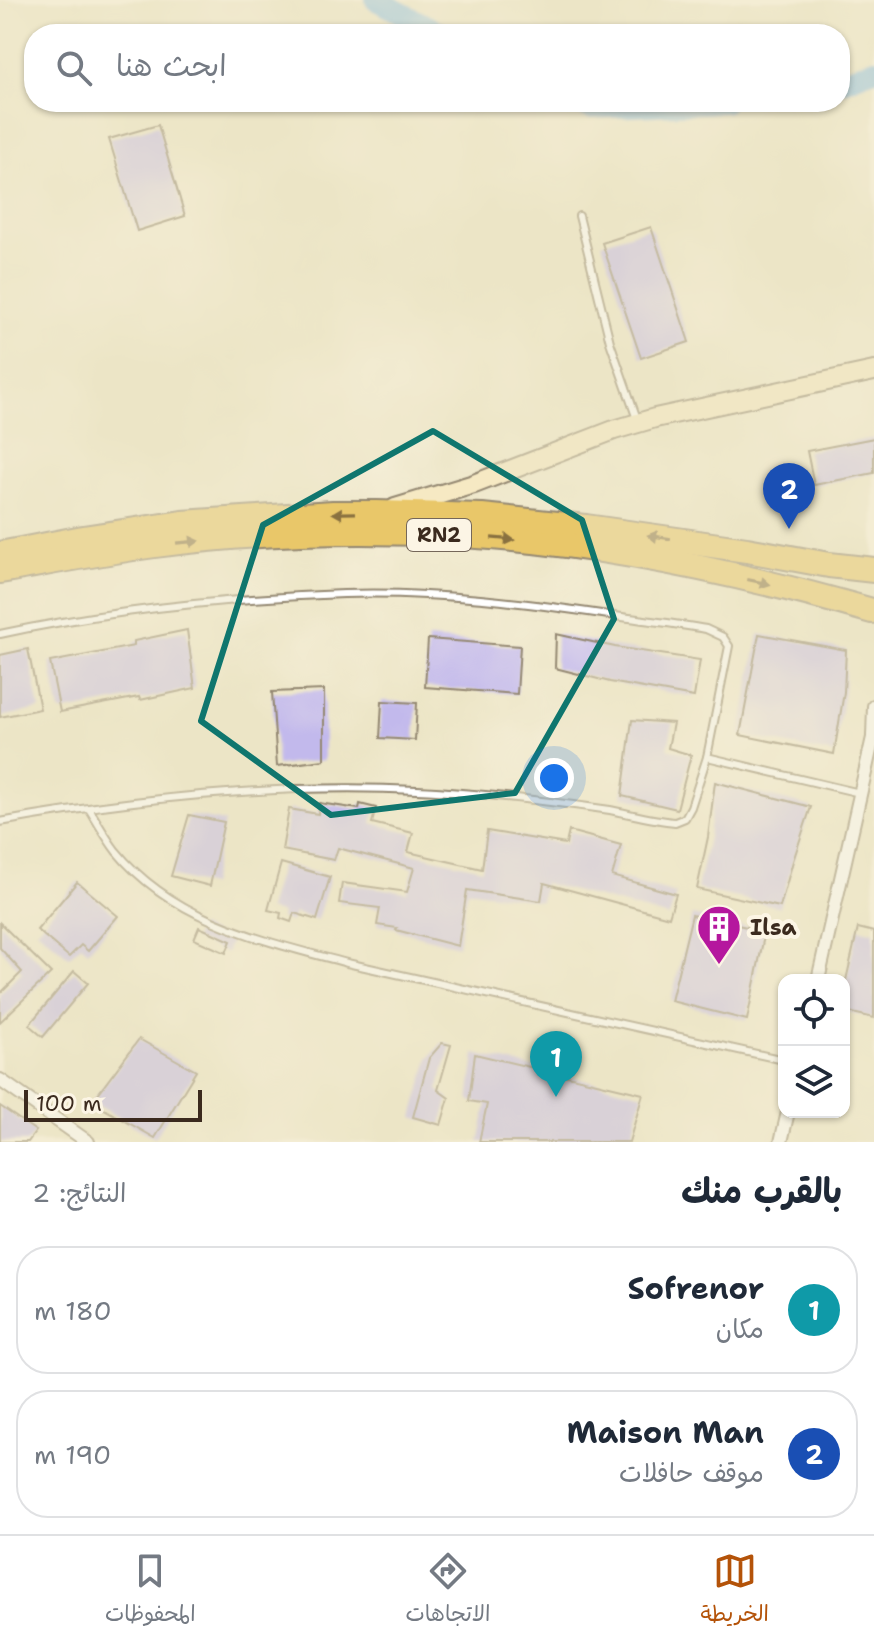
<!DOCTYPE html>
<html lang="ar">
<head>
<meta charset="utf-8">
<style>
  :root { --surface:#fff; --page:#f2f2f3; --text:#1f2937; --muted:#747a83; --line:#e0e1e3; --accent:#b45309 }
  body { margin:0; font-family:"Shantell Sans","Playpen Sans Arabic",sans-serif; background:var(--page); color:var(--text); direction:rtl }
  .controls { position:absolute; right:24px; bottom:24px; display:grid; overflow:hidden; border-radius:16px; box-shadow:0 2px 6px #0004 }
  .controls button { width:72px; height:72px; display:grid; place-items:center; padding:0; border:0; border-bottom:2px solid var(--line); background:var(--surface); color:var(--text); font:40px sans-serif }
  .scale { position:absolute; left:24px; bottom:20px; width:178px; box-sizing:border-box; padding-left:8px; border:4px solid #3b2a1e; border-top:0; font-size:22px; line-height:28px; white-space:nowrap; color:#3b2a1e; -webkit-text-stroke:6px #fcf5e5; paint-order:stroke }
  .you { position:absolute; left:554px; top:778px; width:28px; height:28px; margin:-20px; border:6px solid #fff; border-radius:50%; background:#1a73e8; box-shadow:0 0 0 12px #1a73e833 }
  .badge { display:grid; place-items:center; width:52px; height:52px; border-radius:50%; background:var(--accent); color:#fff; font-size:26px; font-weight:700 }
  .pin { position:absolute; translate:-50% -66px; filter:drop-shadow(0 2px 4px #0008) }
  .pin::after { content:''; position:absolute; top:42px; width:28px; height:24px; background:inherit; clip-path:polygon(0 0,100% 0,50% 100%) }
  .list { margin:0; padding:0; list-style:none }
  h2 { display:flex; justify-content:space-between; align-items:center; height:104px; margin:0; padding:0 32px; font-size:34px }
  h2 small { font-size:26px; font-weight:400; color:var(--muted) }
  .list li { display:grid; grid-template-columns:52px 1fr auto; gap:24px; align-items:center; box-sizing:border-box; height:128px; margin:0 16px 16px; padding:0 16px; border:2px solid var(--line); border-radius:32px }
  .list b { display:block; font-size:30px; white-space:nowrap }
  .list p { margin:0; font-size:26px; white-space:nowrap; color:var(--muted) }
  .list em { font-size:26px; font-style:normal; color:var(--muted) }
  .icon { flex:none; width:44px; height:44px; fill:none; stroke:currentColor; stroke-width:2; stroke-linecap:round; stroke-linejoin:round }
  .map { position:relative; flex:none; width:874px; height:1142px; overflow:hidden; direction:ltr }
  .search { position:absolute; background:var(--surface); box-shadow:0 2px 6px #0004; left:24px; right:24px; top:24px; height:88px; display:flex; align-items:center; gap:20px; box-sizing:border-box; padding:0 28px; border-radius:32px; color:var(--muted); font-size:30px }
  .sheet { height:392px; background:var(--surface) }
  nav { display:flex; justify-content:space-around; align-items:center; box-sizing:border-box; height:112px; border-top:2px solid var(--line); background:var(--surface); font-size:22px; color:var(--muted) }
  nav a { display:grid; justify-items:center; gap:4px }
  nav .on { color:var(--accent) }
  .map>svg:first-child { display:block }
</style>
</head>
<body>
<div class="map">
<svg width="874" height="1142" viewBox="0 0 874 1142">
  <rect width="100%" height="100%" fill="#fcf5e5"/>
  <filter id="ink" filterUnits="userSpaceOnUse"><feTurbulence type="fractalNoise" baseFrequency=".0125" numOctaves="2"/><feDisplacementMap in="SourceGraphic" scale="16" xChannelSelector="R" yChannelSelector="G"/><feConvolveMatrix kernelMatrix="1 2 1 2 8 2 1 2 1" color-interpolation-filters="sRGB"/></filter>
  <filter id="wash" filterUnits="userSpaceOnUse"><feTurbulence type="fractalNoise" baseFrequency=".006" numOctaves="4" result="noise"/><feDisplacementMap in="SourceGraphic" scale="32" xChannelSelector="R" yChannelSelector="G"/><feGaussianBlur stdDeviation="1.8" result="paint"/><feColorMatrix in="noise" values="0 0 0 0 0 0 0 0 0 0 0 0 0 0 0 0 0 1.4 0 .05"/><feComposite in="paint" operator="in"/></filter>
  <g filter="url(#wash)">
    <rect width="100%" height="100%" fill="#ece5c6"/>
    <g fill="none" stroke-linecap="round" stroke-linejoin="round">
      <g stroke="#73b5e8" stroke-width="22">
        <polyline points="376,0 443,34"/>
        <polyline points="840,82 874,69"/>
        <polyline points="577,102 590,108 724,102"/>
      </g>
    </g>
    <g id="blocks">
      <g fill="#c2b9ec">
        <polygon points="158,125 185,216 137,231 109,139"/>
        <polygon points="651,227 689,342 641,358 602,243"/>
        <polygon points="874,438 874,473 814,485 807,451"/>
        <polygon points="187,630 195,688 140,700 139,697 60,712 50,662 134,646 134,641"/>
        <polygon points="556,634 615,647 700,660 694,697 610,682 555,668"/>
        <polygon points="759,634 846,650 844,692 834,754 740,735"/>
        <polygon points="428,639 520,646 517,694 425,687"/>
        <polygon points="28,649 40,709 0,717 0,655"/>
        <polygon points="324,690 324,760 277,766 272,692"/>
        <polygon points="382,701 417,703 415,740 380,738"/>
        <polygon points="632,720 673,723 668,748 691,755 677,809 622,796"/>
        <polygon points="715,782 811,807 793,861 780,907 697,889 708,837"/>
        <polygon points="319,803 359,809 360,804 376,808 372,823 413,833 408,852 482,869 487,831 566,844 569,831 621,845 612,876 676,894 669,917 544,883 541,901 467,890 458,946 396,930 397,928 377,925 380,908 339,903 342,883 407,892 414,868 338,848 334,860 282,850 289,809 318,814"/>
        <polygon points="189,815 224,822 210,886 171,876"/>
        <polygon points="281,863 330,877 317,920 294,913 291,922 280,918 281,913 268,910"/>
        <polygon points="77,882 118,916 88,951 81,945 69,957 37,930"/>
        <polygon points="692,915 765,931 747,1020 671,1001"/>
        <polygon points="0,923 51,973 0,1022 0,994 22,972 0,948"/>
        <polygon points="199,927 231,941 226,953 194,939"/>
        <polygon points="858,928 874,932 874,1018 844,1011 844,989"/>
        <polygon points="74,971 88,983 43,1037 29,1025"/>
        <polygon points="139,1039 196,1071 155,1138 92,1102"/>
        <polygon points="442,1043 451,1045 438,1090 449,1098 441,1125 413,1117 429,1058"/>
        <polygon points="475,1054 643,1094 629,1142 479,1142 487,1104 469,1101"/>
        <polygon points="0,1106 36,1131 28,1142 0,1142"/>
      </g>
    </g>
  </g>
  <g filter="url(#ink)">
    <use href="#blocks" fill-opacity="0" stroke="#948872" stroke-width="2"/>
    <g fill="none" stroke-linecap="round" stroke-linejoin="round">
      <g stroke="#948872" stroke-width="10">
        <g id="lane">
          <polyline points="579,216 610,342 637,419"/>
          <path d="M0 634C112 610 229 598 344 594 436 591 530 603 622 617 650 621 678 624 706 629L723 637 729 646 707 757 691 807 685 818 675 822C653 820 631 814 610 810 546 801 481 793 417 790 278 783 137 798 0 822"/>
          <polyline points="707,757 860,793"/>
          <path d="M89 809C98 823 106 838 116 851 173 921 264 941 347 963L784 1060"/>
        </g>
      </g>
      <g stroke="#948872" stroke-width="16">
        <g id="street">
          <polyline points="873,737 874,706"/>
          <polyline points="818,980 874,733"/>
          <polyline points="0,1080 88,1142"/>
          <polyline points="781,1142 788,1112"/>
        </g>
      </g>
      <g stroke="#948872" stroke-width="22">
        <polyline id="secondary" points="395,508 474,484 614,430 655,418 874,371"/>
      </g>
      <g stroke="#948872" stroke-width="28">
        <g id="highway">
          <polyline points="0,554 83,538 182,523 333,513 377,513 482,516 586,527 747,550 829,565 874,570"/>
          <path d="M0 571C51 562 103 552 155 545 255 532 362 529 463 535 601 543 740 573 872 611"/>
        </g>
      </g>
      <use href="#lane" stroke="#fff" stroke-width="6"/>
      <use href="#street" stroke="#fff" stroke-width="12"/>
      <use href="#secondary" stroke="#f6e9c3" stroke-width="18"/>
      <use href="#highway" stroke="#e9c769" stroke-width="24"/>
    </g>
    <defs><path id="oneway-solid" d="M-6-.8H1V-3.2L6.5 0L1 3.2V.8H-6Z" transform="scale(2)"/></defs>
    <g fill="#897140">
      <use href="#oneway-solid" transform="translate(344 513) rotate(179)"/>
      <use href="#oneway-solid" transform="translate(659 537) rotate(-171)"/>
      <use href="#oneway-solid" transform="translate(503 539) rotate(5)"/>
      <use href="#oneway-solid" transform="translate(188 542) rotate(-5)"/>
      <use href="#oneway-solid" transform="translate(759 582) rotate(12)"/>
    </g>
  </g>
  <path d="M0 0H874V1142H0ZM433 431 582 520 614 619 515 793 331 815 201 721 263 525Z" fill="#ece5c6" fill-opacity=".55" fill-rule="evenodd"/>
  <path fill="none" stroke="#0f766e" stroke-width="6" stroke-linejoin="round" d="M433 431 582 520 614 619 515 793 331 815 201 721 263 525Z"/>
  <defs>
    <g id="building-pin" transform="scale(2.3)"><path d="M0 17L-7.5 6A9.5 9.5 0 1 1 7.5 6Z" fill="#b5179e" stroke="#fcf5e5"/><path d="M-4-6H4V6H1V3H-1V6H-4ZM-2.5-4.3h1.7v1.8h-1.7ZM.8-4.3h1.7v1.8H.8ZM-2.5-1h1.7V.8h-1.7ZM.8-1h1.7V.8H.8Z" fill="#fff"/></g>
  </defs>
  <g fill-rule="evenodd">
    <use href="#building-pin" x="719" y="927"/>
  </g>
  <g text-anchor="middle" stroke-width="8" stroke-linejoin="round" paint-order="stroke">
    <rect fill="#fcf5e5" stroke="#75675a" stroke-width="2" x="407" y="519" width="64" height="32" rx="6"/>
    <g font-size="20" font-weight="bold" fill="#3b2a1e">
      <text x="439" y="542">RN2</text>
    </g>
    <g font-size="22" font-weight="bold" fill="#3b2a1e" stroke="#fcf5e5" text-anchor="start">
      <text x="750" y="935">Ilsa</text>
    </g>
  </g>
</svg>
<div class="controls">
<button><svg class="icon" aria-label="locate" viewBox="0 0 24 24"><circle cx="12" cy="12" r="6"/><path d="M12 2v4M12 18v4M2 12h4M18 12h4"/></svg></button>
<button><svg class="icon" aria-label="layers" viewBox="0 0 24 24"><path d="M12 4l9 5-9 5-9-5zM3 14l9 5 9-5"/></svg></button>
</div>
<div class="scale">100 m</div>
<div class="you"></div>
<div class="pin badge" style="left:556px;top:1097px;background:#0f9aa8">1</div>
<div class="pin badge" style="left:789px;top:529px;background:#1a4fb4">2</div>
<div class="search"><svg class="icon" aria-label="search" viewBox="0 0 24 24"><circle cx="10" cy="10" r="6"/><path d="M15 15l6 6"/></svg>ابحث هنا</div>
</div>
<section class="sheet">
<h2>بالقرب منك<small>النتائج: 2</small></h2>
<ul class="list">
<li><span class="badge" style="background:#0f9aa8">1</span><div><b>Sofrenor</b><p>مكان</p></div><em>180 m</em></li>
<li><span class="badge" style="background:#1a4fb4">2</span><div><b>Maison Man</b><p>موقف حافلات</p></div><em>190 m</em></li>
</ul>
</section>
<nav>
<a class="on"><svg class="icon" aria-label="map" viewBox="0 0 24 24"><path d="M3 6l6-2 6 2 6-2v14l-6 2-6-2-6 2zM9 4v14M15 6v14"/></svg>الخريطة</a>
<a><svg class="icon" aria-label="directions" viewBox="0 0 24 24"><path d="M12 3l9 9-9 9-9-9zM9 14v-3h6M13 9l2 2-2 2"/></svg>الاتجاهات</a>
<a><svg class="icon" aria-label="saved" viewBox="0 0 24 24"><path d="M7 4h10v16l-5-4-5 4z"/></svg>المحفوظات</a>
</nav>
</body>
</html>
